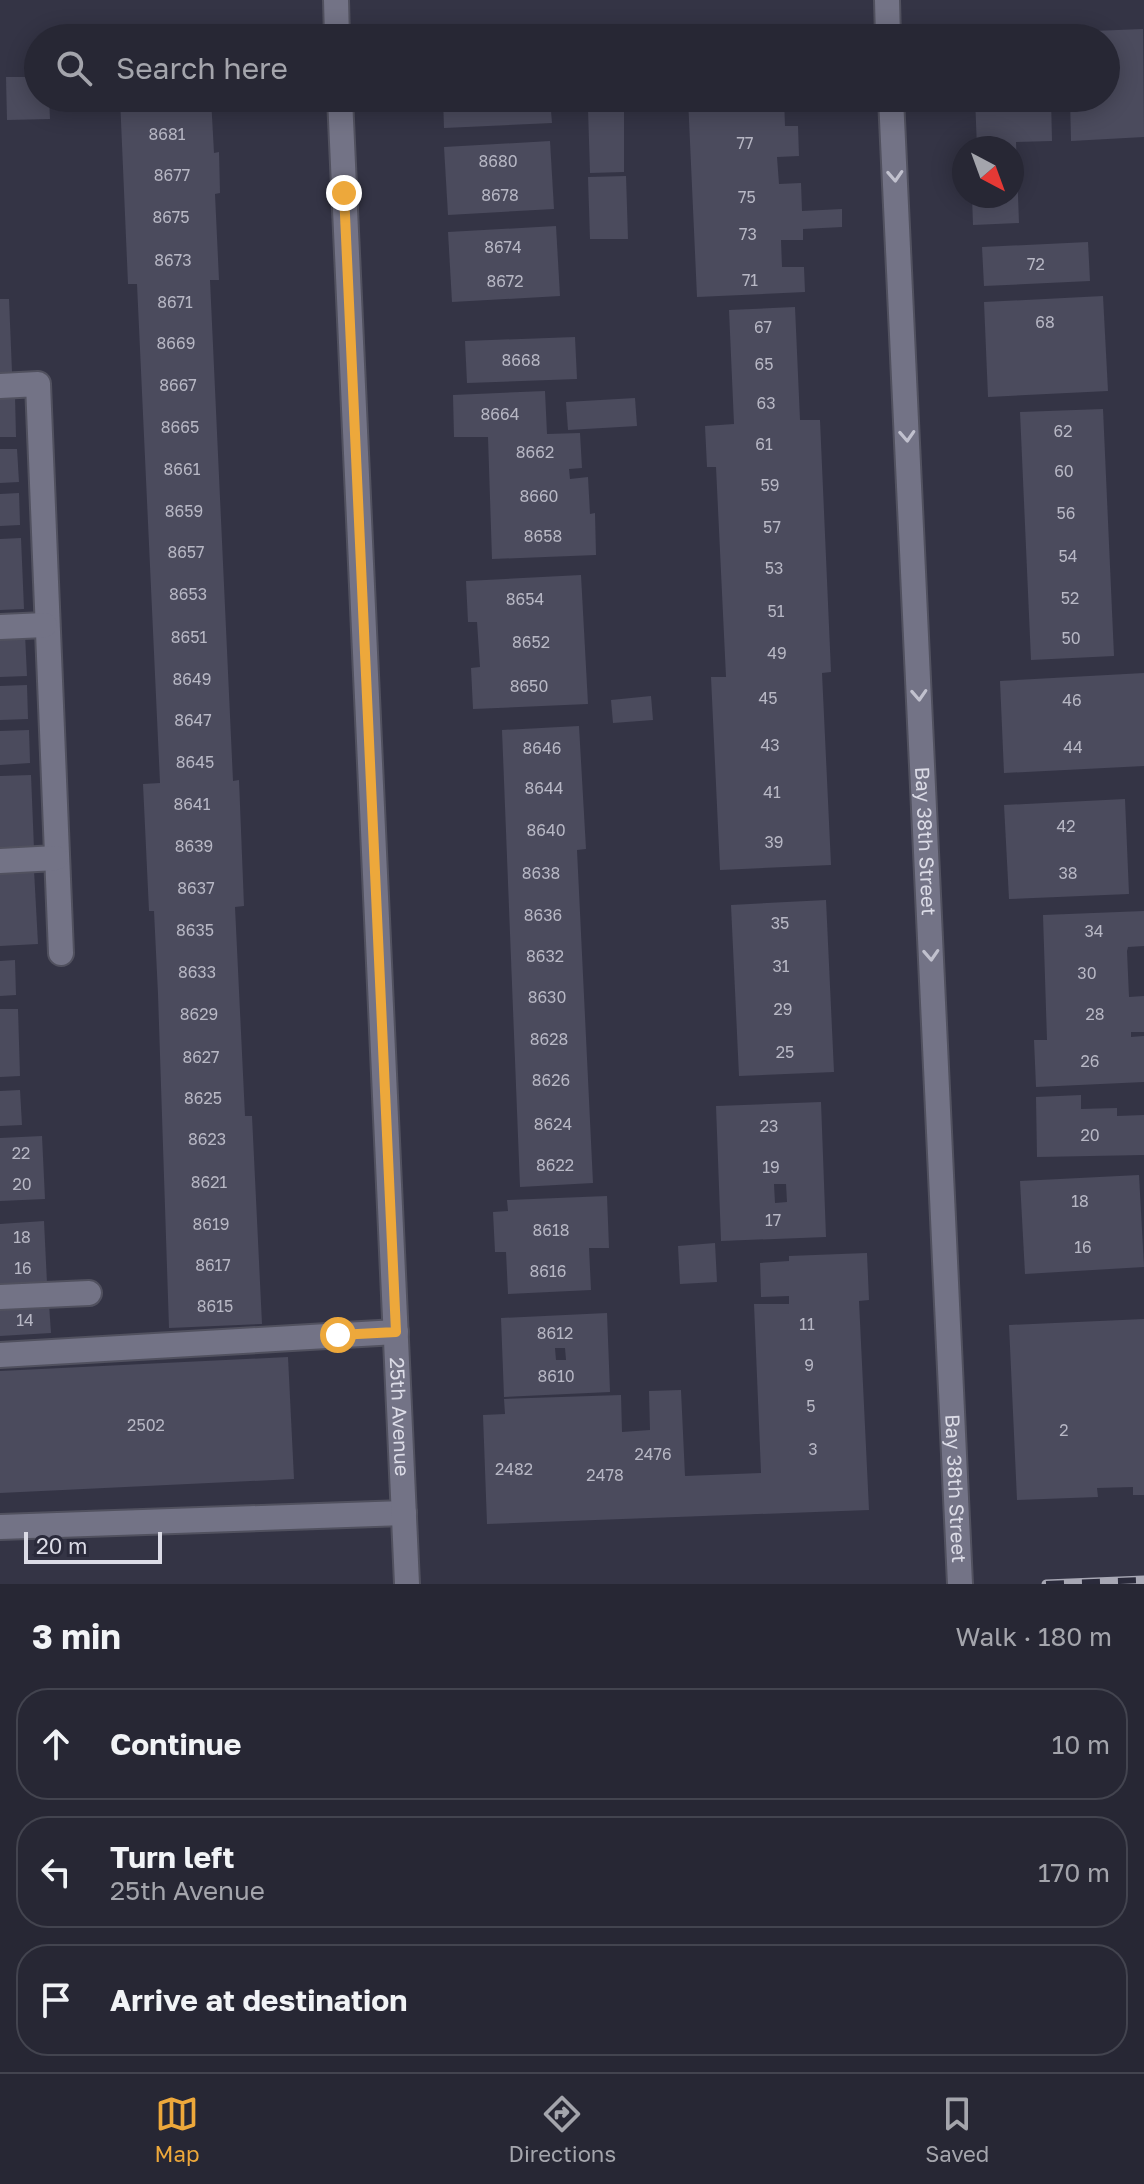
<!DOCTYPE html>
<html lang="en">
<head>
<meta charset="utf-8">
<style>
  :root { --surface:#272734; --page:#2f2f3c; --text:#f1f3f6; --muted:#a4a5ac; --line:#43444f; --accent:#eda83b }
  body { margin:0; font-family:"Golos Text",sans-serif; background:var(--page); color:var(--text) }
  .compass { position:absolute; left:952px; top:136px; width:72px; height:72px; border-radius:50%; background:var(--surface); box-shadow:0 4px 20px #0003; rotate:139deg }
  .scale { position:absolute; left:24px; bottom:20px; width:138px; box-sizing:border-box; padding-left:8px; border:4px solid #dbdbe6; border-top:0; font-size:22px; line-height:28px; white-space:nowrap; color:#dbdbe6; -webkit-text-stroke:6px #2a2a3b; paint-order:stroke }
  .stop { position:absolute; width:24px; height:24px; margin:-18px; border:6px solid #eda83b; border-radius:50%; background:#fff }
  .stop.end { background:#eda83b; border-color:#fff; box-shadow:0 2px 8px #0008 }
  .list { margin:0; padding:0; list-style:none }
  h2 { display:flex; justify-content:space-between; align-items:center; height:104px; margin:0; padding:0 32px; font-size:34px }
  h2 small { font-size:26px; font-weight:400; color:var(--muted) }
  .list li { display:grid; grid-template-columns:52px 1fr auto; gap:24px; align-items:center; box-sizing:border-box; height:112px; margin:0 16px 16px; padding:0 16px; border:2px solid var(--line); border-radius:32px }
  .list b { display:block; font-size:30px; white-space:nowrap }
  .list p { margin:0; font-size:26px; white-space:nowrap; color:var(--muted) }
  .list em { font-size:26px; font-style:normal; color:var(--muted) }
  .icon { flex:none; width:44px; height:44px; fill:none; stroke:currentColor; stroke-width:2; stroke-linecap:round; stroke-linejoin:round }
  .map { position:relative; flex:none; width:1144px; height:1584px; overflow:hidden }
  .search { position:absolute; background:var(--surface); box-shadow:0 4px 20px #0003; left:24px; right:24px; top:24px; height:88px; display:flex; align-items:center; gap:20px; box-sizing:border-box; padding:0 28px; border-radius:44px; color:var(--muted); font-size:30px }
  .sheet { height:488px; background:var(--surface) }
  nav { display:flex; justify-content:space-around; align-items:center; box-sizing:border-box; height:112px; border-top:2px solid var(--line); background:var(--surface); font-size:22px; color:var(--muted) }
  nav a { display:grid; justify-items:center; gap:4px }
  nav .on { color:var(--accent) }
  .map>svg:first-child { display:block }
</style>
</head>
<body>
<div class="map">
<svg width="1144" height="1584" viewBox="0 0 1144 1584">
  <rect width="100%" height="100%" fill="#343445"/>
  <g fill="#4b4b5d" fill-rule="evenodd">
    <polygon points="1143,29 1144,137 1071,141 1070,98 1106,98 1106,38 1067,38 1067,32"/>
    <polygon points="1048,32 1048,38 972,38 972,34"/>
    <polygon points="6,77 38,77 38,98 49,98 50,119 7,120"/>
    <polygon points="120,98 211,98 214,153 219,152 220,193 215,194 219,280 210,280 233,781 239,780 244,906 235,907 245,1116 252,1116 262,1324 169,1328 158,994 154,911 149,911 143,784 160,783 137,284 128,284"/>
    <polygon points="443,98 550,98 552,123 444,128"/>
    <polygon points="607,98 624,98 624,172 590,173 588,109 607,108"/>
    <polygon points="688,98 784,99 785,126 798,126 799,156 777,157 779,184 801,183 802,211 842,209 842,227 803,229 803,240 781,240 782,267 804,267 805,292 697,297"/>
    <polygon points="975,98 1051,98 1052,141 1016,142 1019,223 973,225 972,196 1012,196 1012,148 977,148"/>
    <polygon points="550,141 554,209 448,215 444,147"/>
    <polygon points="626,176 628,239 590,239 588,177"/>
    <polygon points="556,226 560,296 452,302 448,232"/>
    <polygon points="1088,242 1090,281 984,286 982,247"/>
    <polygon points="1103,296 1108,391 988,397 984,302"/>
    <polygon points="0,299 9,299 12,372 0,373"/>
    <polygon points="795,307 800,420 820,420 831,672 822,673 831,865 720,870 711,677 726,677 716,467 707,467 705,426 734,424 729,310"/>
    <polygon points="575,337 577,379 467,383 465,341"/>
    <polygon points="545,391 547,434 580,433 582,468 569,469 570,479 588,477 590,514 595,513 596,555 492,559 488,437 454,437 453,395"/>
    <polygon points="0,396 15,396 16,437 0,437"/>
    <polygon points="635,398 637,426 568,430 566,402"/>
    <polygon points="1103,409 1114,656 1031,660 1020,412"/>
    <polygon points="0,449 17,449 19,482 0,483"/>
    <polygon points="19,493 20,525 0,526 0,494"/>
    <polygon points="21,538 24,609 0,610 0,539"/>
    <polygon points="581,575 588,704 473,709 471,668 480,667 477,622 468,622 466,581"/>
    <polygon points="25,634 27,676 0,677 0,635"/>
    <polygon points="1144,673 1144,766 1004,773 1000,681"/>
    <polygon points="27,685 28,719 0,720 0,686"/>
    <polygon points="651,696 653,720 613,723 611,700"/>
    <polygon points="579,726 586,849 577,850 593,1183 520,1187 502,730"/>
    <polygon points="29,730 30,763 0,765 0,731"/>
    <polygon points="31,775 34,849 0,850 0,776"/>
    <polygon points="1125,799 1129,894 1009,899 1004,805"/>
    <polygon points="34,870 38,944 0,946 0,872"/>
    <polygon points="826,900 834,1072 739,1076 731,905"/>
    <polygon points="1144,911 1144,946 1128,947 1127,951 1129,997 1144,996 1144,1032 1131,1032 1131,1037 1144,1036 1144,1082 1036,1087 1034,1040 1047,1040 1043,915"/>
    <polygon points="15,960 16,995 0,996 0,961"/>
    <polygon points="0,1009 18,1009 20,1076 0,1077"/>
    <polygon points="20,1090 22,1125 0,1126 0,1091"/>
    <polygon points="1081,1095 1081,1109 1117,1108 1117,1116 1144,1115 1144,1155 1037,1157 1036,1097"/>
    <path d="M821 1102 826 1237 721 1241 716 1106ZM774 1184H786L787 1202 775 1203Z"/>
    <polygon points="42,1136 45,1199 0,1201 0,1138"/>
    <polygon points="1139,1175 1144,1267 1025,1274 1020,1181"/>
    <polygon points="607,1196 609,1248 589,1248 591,1290 508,1294 506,1252 495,1252 493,1212 508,1211 507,1200"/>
    <polygon points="44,1221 47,1283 0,1285 0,1224"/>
    <polygon points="715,1243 717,1282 680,1284 678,1246"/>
    <polygon points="867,1253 869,1300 859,1301 869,1510 487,1524 483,1415 505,1414 504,1399 621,1395 622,1432 650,1430 649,1391 681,1390 685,1476 761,1473 754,1304 789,1304 789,1296 761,1297 760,1263 789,1261 789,1256"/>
    <polygon points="49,1304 51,1333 0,1336 0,1306"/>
    <path d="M607 1313 610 1392 504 1397 501 1318ZM555 1348H565L566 1360H556Z"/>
    <polygon points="1144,1319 1144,1495 1133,1495 1133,1487 1097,1488 1098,1497 1017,1500 1009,1325"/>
    <polygon points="288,1357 294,1479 0,1493 0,1371"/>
  </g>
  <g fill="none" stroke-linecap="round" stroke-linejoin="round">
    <g stroke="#51515f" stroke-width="28">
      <g id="service">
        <polyline points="0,386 38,384 61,953"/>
        <polyline points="0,627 45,625"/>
        <polyline points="0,861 56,858"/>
        <polyline points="0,1297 89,1293"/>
        <polyline points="0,1355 396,1332"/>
        <polyline points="0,1527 404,1513"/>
      </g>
    </g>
    <g stroke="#51515f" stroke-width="28">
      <g id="minor">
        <polyline points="336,0 337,38"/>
        <polyline points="887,0 888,38"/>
        <path id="s1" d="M340 98 407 1584"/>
        <path id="s2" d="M891 98 960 1584"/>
      </g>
    </g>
    <use href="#service" stroke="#737386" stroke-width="24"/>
    <use href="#minor" stroke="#737386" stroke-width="24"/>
    <g stroke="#a7a7b4" stroke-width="9">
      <polyline id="rail" points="1046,1584 1144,1580"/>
    </g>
    <use href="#rail" stroke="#2a2a3b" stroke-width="6" stroke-dasharray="18" stroke-linecap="butt"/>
  </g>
  <defs><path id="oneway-chevron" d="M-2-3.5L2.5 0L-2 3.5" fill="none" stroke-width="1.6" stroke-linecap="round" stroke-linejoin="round" transform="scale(2)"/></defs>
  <g stroke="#c1c1ce">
    <use href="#oneway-chevron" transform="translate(895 176) rotate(87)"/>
    <use href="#oneway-chevron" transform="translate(907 436) rotate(87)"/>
    <use href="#oneway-chevron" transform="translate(919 695) rotate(87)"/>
    <use href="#oneway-chevron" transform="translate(931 955) rotate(87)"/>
  </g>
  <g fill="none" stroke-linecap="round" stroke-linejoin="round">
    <polyline stroke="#eda83b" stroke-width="10" points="338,1335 396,1332 344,193"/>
  </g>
  <g text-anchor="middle" stroke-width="6" stroke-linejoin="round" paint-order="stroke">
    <g font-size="16" fill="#b7b7c4">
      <text x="167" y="140">8681</text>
      <text x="745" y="149">77</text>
      <text x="498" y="167">8680</text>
      <text x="172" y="181">8677</text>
      <text x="500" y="201">8678</text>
      <text x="747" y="203">75</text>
      <text x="171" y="223">8675</text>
      <text x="748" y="240">73</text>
      <text x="503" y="253">8674</text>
      <text x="173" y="266">8673</text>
      <text x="1036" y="270">72</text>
      <text x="750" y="286">71</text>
      <text x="505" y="287">8672</text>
      <text x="175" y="308">8671</text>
      <text x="1045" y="328">68</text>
      <text x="763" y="333">67</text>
      <text x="176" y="349">8669</text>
      <text x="521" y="366">8668</text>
      <text x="764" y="370">65</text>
      <text x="178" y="391">8667</text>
      <text x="766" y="409">63</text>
      <text x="500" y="420">8664</text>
      <text x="180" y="433">8665</text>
      <text x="1063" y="437">62</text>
      <text x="764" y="450">61</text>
      <text x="535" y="458">8662</text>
      <text x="182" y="475">8661</text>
      <text x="1064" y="477">60</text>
      <text x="770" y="491">59</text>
      <text x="539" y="502">8660</text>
      <text x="184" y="517">8659</text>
      <text x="1066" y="519">56</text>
      <text x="772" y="533">57</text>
      <text x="543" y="542">8658</text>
      <text x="186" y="558">8657</text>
      <text x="1068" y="562">54</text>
      <text x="774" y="574">53</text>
      <text x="188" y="600">8653</text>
      <text x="1070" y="604">52</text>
      <text x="525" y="605">8654</text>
      <text x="776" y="617">51</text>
      <text x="189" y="643">8651</text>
      <text x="1071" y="644">50</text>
      <text x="531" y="648">8652</text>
      <text x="777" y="659">49</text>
      <text x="192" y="685">8649</text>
      <text x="529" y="692">8650</text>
      <text x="768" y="704">45</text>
      <text x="1072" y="706">46</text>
      <text x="193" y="726">8647</text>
      <text x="770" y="751">43</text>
      <text x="1073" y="753">44</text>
      <text x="542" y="754">8646</text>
      <text x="195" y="768">8645</text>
      <text x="544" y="794">8644</text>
      <text x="772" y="798">41</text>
      <text x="192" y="810">8641</text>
      <text x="1066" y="832">42</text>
      <text x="546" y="836">8640</text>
      <text x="774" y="848">39</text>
      <text x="194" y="852">8639</text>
      <text x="541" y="879">8638</text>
      <text x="1068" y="879">38</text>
      <text x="196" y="894">8637</text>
      <text x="543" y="921">8636</text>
      <text x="780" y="929">35</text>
      <text x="195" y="936">8635</text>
      <text x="1094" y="937">34</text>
      <text x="545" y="962">8632</text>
      <text x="781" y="972">31</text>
      <text x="197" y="978">8633</text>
      <text x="1087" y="979">30</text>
      <text x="547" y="1003">8630</text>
      <text x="783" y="1015">29</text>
      <text x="199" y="1020">8629</text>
      <text x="1095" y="1020">28</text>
      <text x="549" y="1045">8628</text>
      <text x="785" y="1058">25</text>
      <text x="201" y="1063">8627</text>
      <text x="1090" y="1067">26</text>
      <text x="551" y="1086">8626</text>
      <text x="203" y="1104">8625</text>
      <text x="553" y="1130">8624</text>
      <text x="769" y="1132">23</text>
      <text x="1090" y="1141">20</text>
      <text x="207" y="1145">8623</text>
      <text x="21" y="1159">22</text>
      <text x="555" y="1171">8622</text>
      <text x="771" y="1173">19</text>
      <text x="209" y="1188">8621</text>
      <text x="22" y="1190">20</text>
      <text x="1080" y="1207">18</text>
      <text x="773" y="1226">17</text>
      <text x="211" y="1230">8619</text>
      <text x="551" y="1236">8618</text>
      <text x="22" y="1243">18</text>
      <text x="1083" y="1253">16</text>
      <text x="213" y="1271">8617</text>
      <text x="23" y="1274">16</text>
      <text x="548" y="1277">8616</text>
      <text x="215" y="1312">8615</text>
      <text x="25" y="1326">14</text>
      <text x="807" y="1330">11</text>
      <text x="555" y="1339">8612</text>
      <text x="809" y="1371">9</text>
      <text x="556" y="1382">8610</text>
      <text x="811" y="1412">5</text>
      <text x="146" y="1431">2502</text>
      <text x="1064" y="1436">2</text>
      <text x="813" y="1455">3</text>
      <text x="653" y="1460">2476</text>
      <text x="514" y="1475">2482</text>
      <text x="605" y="1481">2478</text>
    </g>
    <g font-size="20" fill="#dbdbe6" stroke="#2a2a3b">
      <text dy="7" stroke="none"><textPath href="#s2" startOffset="744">Bay 38th Street</textPath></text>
      <text dy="7" stroke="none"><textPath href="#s1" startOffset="1320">25th Avenue</textPath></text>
      <text dy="7" stroke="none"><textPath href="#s2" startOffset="1392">Bay 38th Street</textPath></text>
    </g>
  </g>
</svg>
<svg class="compass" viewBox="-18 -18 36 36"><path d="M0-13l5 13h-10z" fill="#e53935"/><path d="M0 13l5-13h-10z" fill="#a4a5ac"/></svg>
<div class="scale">20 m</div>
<div class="stop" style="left:338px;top:1335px"></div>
<div class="stop end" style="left:344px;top:193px"></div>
<div class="search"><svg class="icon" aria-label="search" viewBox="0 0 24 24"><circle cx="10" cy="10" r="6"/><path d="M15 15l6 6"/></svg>Search here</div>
</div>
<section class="sheet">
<h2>3 min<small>Walk · 180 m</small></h2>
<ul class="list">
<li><svg class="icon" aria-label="ahead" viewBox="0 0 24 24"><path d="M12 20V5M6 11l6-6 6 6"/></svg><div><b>Continue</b></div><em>10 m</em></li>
<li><svg class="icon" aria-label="left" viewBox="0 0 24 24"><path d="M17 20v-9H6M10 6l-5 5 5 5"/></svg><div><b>Turn left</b><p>25th Avenue</p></div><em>170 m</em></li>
<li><svg class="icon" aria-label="arrive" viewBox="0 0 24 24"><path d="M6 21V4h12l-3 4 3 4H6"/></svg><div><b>Arrive at destination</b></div></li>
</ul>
</section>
<nav>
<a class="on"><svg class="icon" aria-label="map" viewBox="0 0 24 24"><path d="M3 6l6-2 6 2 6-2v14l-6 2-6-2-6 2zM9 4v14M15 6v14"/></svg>Map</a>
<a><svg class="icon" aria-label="directions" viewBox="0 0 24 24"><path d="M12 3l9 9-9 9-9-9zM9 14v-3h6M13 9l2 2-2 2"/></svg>Directions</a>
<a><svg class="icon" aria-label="saved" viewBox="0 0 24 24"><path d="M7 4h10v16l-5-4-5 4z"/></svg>Saved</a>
</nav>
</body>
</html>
